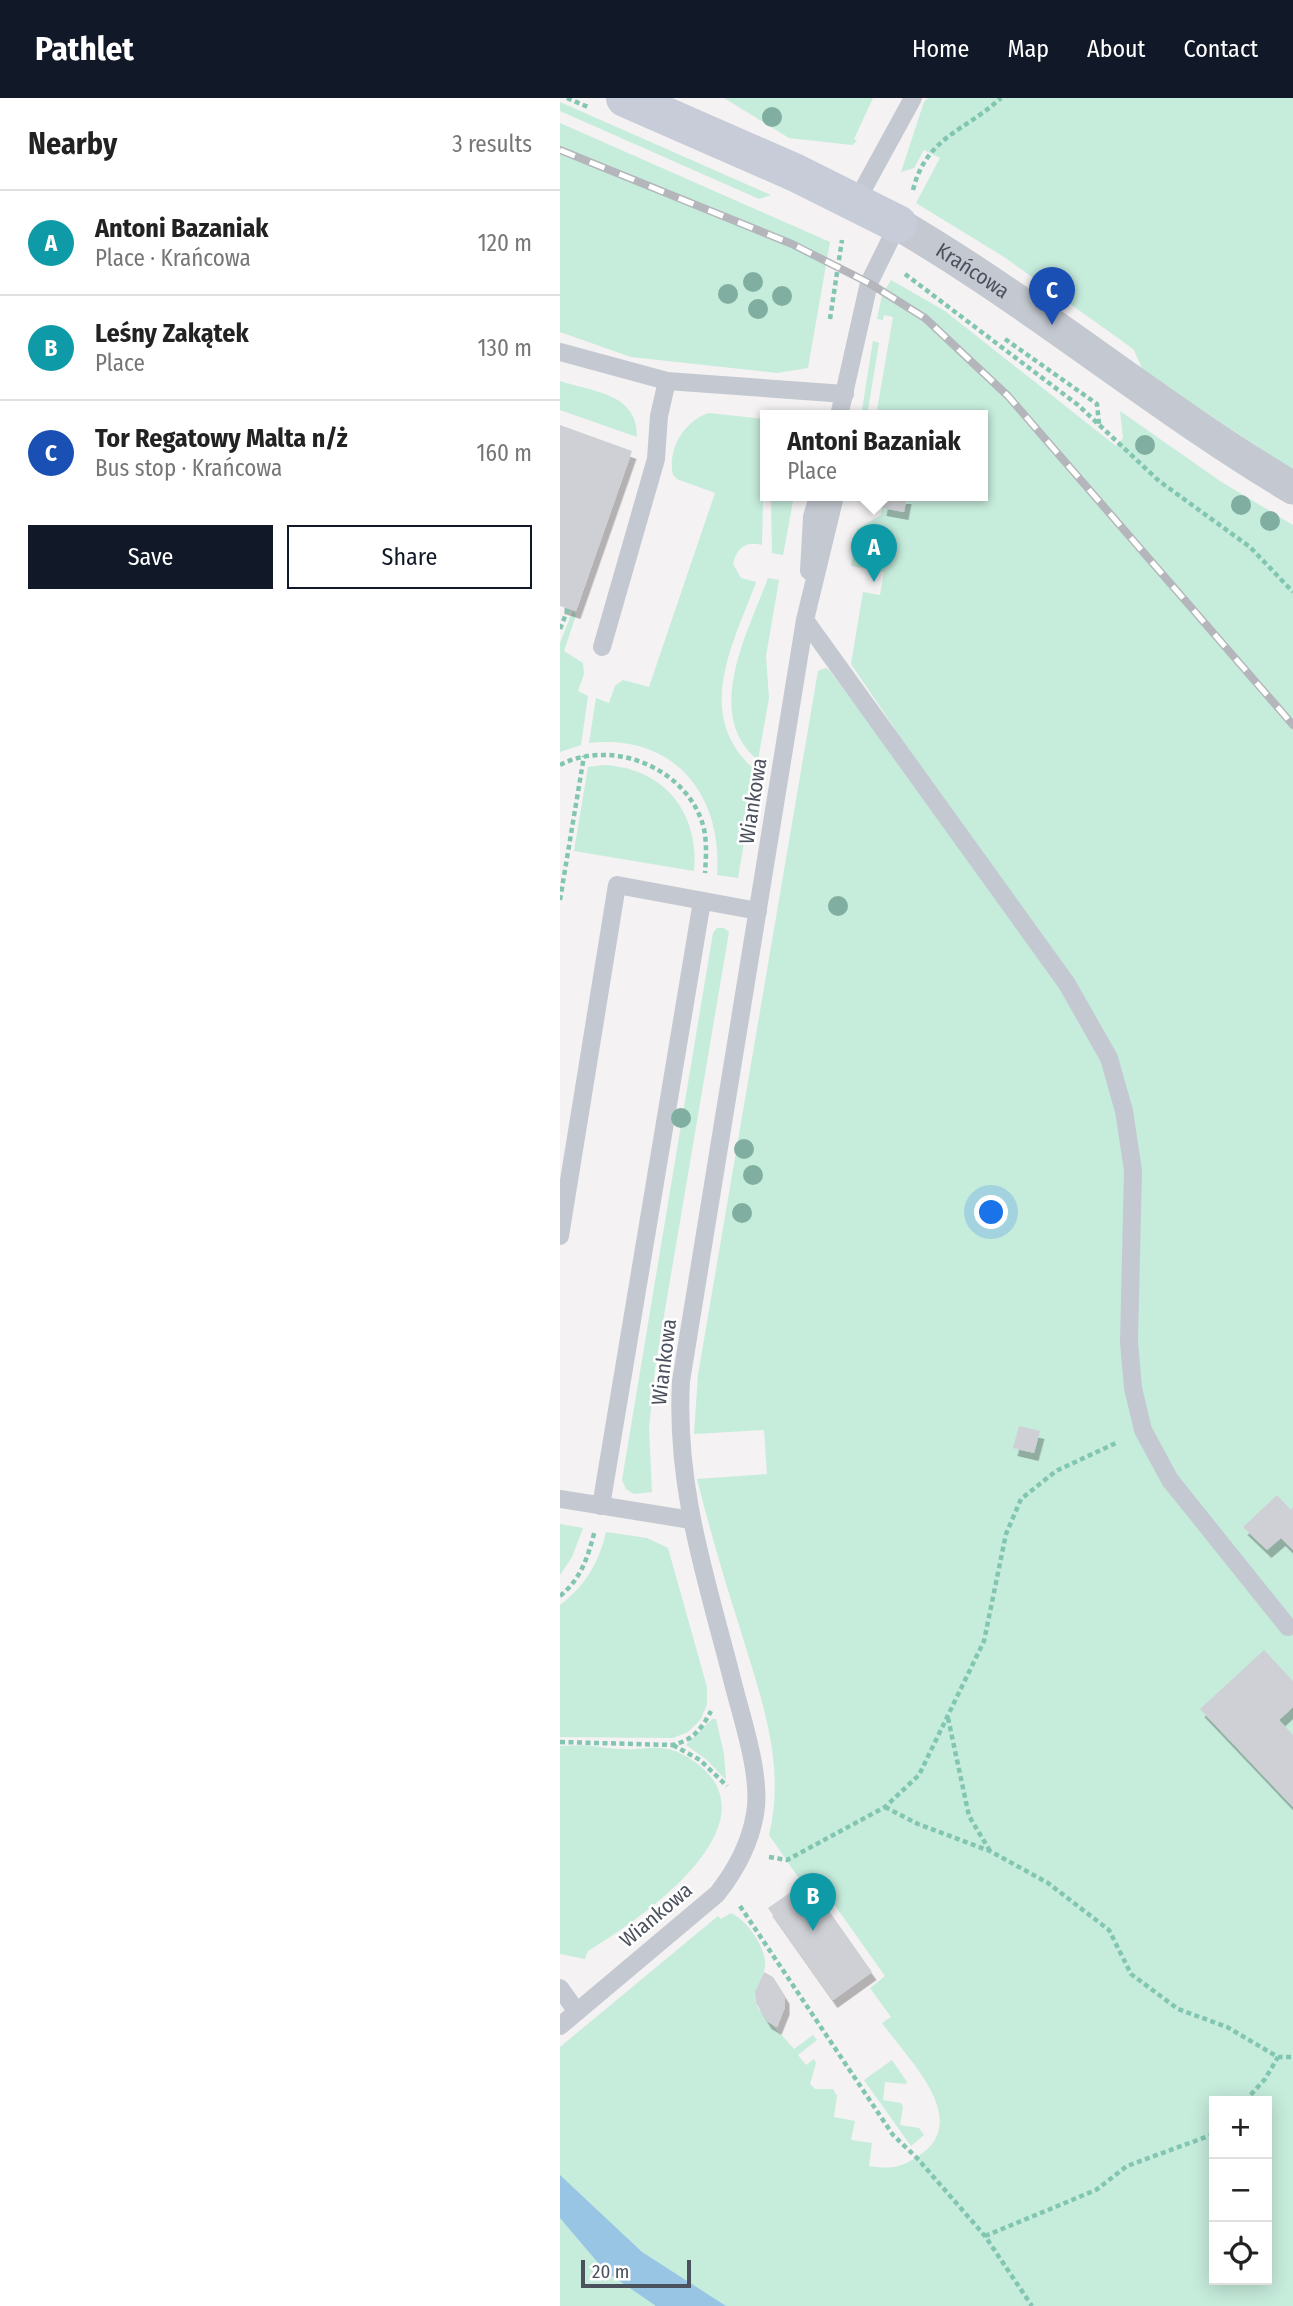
<!DOCTYPE html>
<html lang="en">
<head>
<meta charset="utf-8">
<style>
  :root { --surface:#fff; --page:#f2f2f2; --text:#222; --muted:#767676; --line:#e0e0e0; --accent:#111827 }
  body { margin:0; font-family:"Fira Sans Condensed",sans-serif; background:var(--page); color:var(--text) }
  .controls { position:absolute; right:21px; bottom:21px; display:grid; overflow:hidden; border-radius:0px; box-shadow:0 4px 18px #0003 }
  .controls button { width:63px; height:63px; display:grid; place-items:center; padding:0; border:0; border-bottom:2px solid var(--line); background:var(--surface); color:var(--text); font:35px sans-serif }
  .scale { position:absolute; left:21px; bottom:18px; width:110px; box-sizing:border-box; padding-left:7px; border:4px solid #4b515d; border-top:0; font-size:19px; line-height:24px; white-space:nowrap; color:#4b515d; -webkit-text-stroke:5px #fff; paint-order:stroke }
  .you { position:absolute; left:432px; top:1115px; width:24px; height:24px; margin:-18px; border:5px solid #fff; border-radius:50%; background:#1a73e8; box-shadow:0 0 0 10px #1a73e833 }
  .badge { display:grid; place-items:center; width:46px; height:46px; border-radius:50%; background:var(--accent); color:#fff; font-size:23px; font-weight:700 }
  .pin { position:absolute; translate:-50% -58px; filter:drop-shadow(0 2px 4px #0008) }
  .pin::after { content:''; position:absolute; top:37px; width:24px; height:21px; background:inherit; clip-path:polygon(0 0,100% 0,50% 100%) }
  .popup { position:absolute; left:200px; top:312px; width:228px; height:91px; box-sizing:border-box; display:grid; place-content:center; border-radius:0px; background:var(--surface); filter:drop-shadow(0 2px 5px #0005); font-size:23px; white-space:nowrap; color:var(--muted) }
  .popup b { font-size:26px; color:var(--text) }
  .popup::after { content:''; position:absolute; left:50%; top:100%; margin-left:-14px; border:14px solid transparent; border-top-color:var(--surface) }
  .list { margin:0; padding:0; list-style:none }
  h2 { display:flex; justify-content:space-between; align-items:center; height:91px; margin:0; padding:0 28px; font-size:30px }
  h2 small { font-size:23px; font-weight:400; color:var(--muted) }
  .list li { display:grid; grid-template-columns:46px 1fr auto; gap:21px; align-items:center; box-sizing:border-box; height:105px; padding:0 28px; border-top:2px solid var(--line) }
  .list b { display:block; font-size:26px; white-space:nowrap }
  .list p { margin:0; font-size:23px; white-space:nowrap; color:var(--muted) }
  .list em { font-size:23px; font-style:normal; color:var(--muted) }
  .actions { display:flex; gap:14px; padding:21px 28px }
  .actions a { flex:1; padding:16px 0; border:2px solid var(--accent); border-radius:0px; text-align:center; font-size:24px; color:var(--accent) }
  .actions .main { background:var(--accent); color:#fff }
  .icon { flex:none; width:38px; height:38px; fill:none; stroke:currentColor; stroke-width:2; stroke-linecap:round; stroke-linejoin:round }
  .map { position:relative; flex:none; width:733px; height:2208px; overflow:hidden }
  header { display:flex; align-items:center; gap:42px; box-sizing:border-box; height:98px; padding:0 35px; background:var(--accent); color:#fff }
  header strong { font-size:33px }
  nav { display:flex; gap:38px; margin-inline-start:auto; font-size:24px }
  main { display:flex }
  aside { flex:1; background:var(--surface) }
  .map>svg:first-child { display:block }
</style>
</head>
<body>
<header>
<strong>Pathlet</strong>
<nav><a>Home</a><a>Map</a><a>About</a><a>Contact</a></nav>
</header>
<main>
<aside>
<h2>Nearby<small>3 results</small></h2>
<ul class="list">
<li><span class="badge" style="background:#0f9aa8">A</span><div><b>Antoni Bazaniak</b><p>Place · Krańcowa</p></div><em>120 m</em></li>
<li><span class="badge" style="background:#0f9aa8">B</span><div><b>Leśny Zakątek</b><p>Place</p></div><em>130 m</em></li>
<li><span class="badge" style="background:#1a4fb4">C</span><div><b>Tor Regatowy Malta n/ż</b><p>Bus stop · Krańcowa</p></div><em>160 m</em></li>
</ul>
<div class="actions"><a class="main">Save</a><a>Share</a></div>
</aside>
<div class="map">
<svg width="733" height="2208" viewBox="0 0 733 2208">
  <defs>
    <filter id="shadow"><feDropShadow dx="4.5" dy="8" stdDeviation="0" flood-color="#0004"/></filter>
  </defs>
  <rect width="100%" height="100%" fill="#f4f2f2"/>
  <g fill="#c6ecdc" fill-rule="evenodd">
    <polygon points="164,0 313,0 294,41 297,43 292,47 229,40"/>
    <polygon points="368,0 733,0 733,372 583,273 574,252 565,245 444,159 356,105 380,60 364,52 354,70 341,74 364,4"/>
    <polygon points="0,4 211,97 199,101 0,13"/>
    <polygon points="0,25 270,144 248,270 217,275 71,259 0,234"/>
    <path d="M331 182 385 213 556 348 563 340 560 313 660 383 733 427V2208H0V1949L158 1818 161 1821 171 1815C187 1822 207 1851 205 1868 203 1882 193 1890 196 1905 199 1917 224 1938 234 1951L253 1937 257 1942 238 1957 246 1967 254 1961 256 1965 250 1986 255 1991H273L277 1998 274 2019 295 2023 291 2042 312 2045 309 2068C333 2072 344 2069 364 2054 409 2018 346 1959 322 1925L331 1919 310 1890 325 1878 254 1778 243 1786 209 1737C227 1664 199 1594 178 1524 163 1477 149 1429 137 1381L207 1376 204 1332 134 1336 138 1277 258 573 266 570 270 573 324 646 333 628 291 566 303 494 320 497 324 474 291 468 297 431 321 417 322 410 344 413 347 398H422V318H316L333 219 324 217 323 222 317 221 322 197ZM654 2003H707V2182H654Z"/>
    <polygon points="313,243 319,245 307,318 301,318"/>
    <path d="M0 283C33 294 78 295 77 339L0 312Z"/>
    <path d="M149 315 205 321 202 447C186 443 177 449 173 466L181 480 196 484C173 547 132 618 196 673L178 780 157 777C163 696 113 635 29 645L36 600 49 605 55 588 63 582 89 589 155 395 117 381 113 377C107 351 125 322 149 315Z"/>
    <polygon points="211,398 234,398 223,457 212,455"/>
    <path d="M208 480 219 482 206 558 209 600 198 662C142 617 189 532 208 480Z"/>
    <polygon points="13,512 16,517 4,553 23,565 24,576 18,593 28,598 21,647 0,654 0,545"/>
    <path d="M45 667C105 671 139 715 134 773L14 753 28 669Z"/>
    <polygon points="157,830 164,830 169,834 95,1271 89,1330 92,1394 74,1396 66,1391 62,1382 153,835"/>
    <polygon points="0,1426 23,1430 12,1459 0,1477"/>
    <path d="M46 1434 87 1440 108 1450 147 1589V1606L141 1621 128 1634 113 1640 0 1639V1507C25 1488 39 1465 46 1434Z"/>
    <polygon points="152,1621 156,1621 164,1656 166,1682 147,1662 126,1647"/>
    <path d="M27 1647C39 1649 52 1651 64 1651 81 1652 96 1647 112 1652 127 1657 141 1667 151 1679 199 1741 73 1826 28 1853L25 1861 0 1856V1648Z"/>
    <polygon points="332,1962 347,1984 346,1986 325,1984 323,2002 341,2005 343,2009 340,2027 359,2030 364,2037 351,2048 304,1982"/>
  </g>
  <polygon fill="#98c5e4" points="0,2077 82,2154 166,2208 96,2208 45,2173 0,2120"/>
  <g fill="#cfd0d5" filter="url(#shadow)">
    <polygon points="0,327 72,353 16,513 0,508"/>
    <polygon points="324,398 347,398 344,414 322,410"/>
    <polygon points="459,1328 480,1333 474,1355 453,1350"/>
    <polygon points="717,1397 731,1412 733,1409 733,1452 721,1440 707,1452 683,1429"/>
    <polygon points="704,1552 733,1583 733,1609 719,1622 733,1637 733,1709 640,1611"/>
    <polygon points="238,1789 253,1809 262,1803 312,1874 273,1902 208,1810"/>
    <polygon points="204,1874 213,1879 225,1898 225,1909 217,1929 207,1923 196,1905 195,1894"/>
  </g>
  <g fill="none" stroke-linecap="round" stroke-linejoin="round">
    <g stroke="#82c6b2" stroke-width="4.5" stroke-dasharray="5 3.5" stroke-linecap="butt">
      <polyline points="7,0 28,9"/>
      <path d="M353 92C366 39 405 33 441 0"/>
      <polyline points="345,176 518,307 599,383 690,449 733,494"/>
      <polyline points="270,221 282,142"/>
      <polyline points="445,241 537,306 539,326"/>
      <polyline points="0,531 8,511"/>
      <path d="M0 667C54 639 130 672 144 731 147 745 146 761 145 775"/>
      <polyline points="0,802 24,658"/>
      <path d="M0 1498C22 1480 28 1458 35 1432"/>
      <polyline points="388,1620 409,1718 430,1753"/>
      <path d="M0 1644 112 1647C133 1642 141 1632 151 1613"/>
      <polyline points="113,1647 140,1662 167,1688"/>
      <polyline points="325,1709 358,1726 430,1753 488,1785 549,1832 571,1876 618,1911 667,1929 718,1959 733,1959"/>
      <polyline points="209,1759 227,1762 325,1709 359,1677 424,1543 446,1436 461,1401 496,1373 558,1344"/>
      <polyline points="180,1808 333,2037 357,2060 425,2138 472,2208"/>
      <polyline points="685,2003 705,1981 718,1959"/>
      <polyline points="425,2138 536,2092 567,2068 654,2036"/>
    </g>
    <g stroke="#c4c9d1" stroke-width="18">
      <polyline points="296,104 353,0"/>
      <polyline points="0,254 107,283 285,296"/>
      <polyline points="279,318 309,185 338,126"/>
      <polyline points="249,473 252,419 258,398"/>
      <polyline points="245,522 507,886 549,960 564,1013 573,1072 569,1244 573,1290 583,1332 610,1382 728,1529"/>
      <polyline points="42,549 96,361 99,318 107,283"/>
      <polyline points="0,1138 57,787 198,813"/>
      <polyline points="0,1401 131,1422"/>
      <polyline points="41,1408 142,803"/>
      <polyline points="0,1890 17,1914"/>
      <path d="M0 1928 157 1796C176 1772 190 1746 195 1716 202 1679 182 1621 173 1585 147 1482 115 1391 121 1283L245 522 275 398"/>
    </g>
    <path stroke="#c4c9d1" stroke-width="33" id="s1" d="M338 126C475 206 597 309 733 390"/>
    <polyline stroke="#c7ccd8" stroke-width="38" points="65,0 236,75 338,126"/>
    <g stroke="#b5b6bb" stroke-width="8">
      <polyline id="rail" points="0,52 232,146 309,185 365,220 448,298 733,627"/>
    </g>
    <use href="#rail" stroke="#fff" stroke-width="5" stroke-dasharray="16" stroke-linecap="butt"/>
  </g>
  <g fill="#80afa1">
    <circle cx="212" cy="19" r="10"/>
    <circle cx="193" cy="184" r="10"/>
    <circle cx="168" cy="196" r="10"/>
    <circle cx="222" cy="198" r="10"/>
    <circle cx="198" cy="211" r="10"/>
    <circle cx="585" cy="347" r="10"/>
    <circle cx="681" cy="407" r="10"/>
    <circle cx="710" cy="423" r="10"/>
    <circle cx="278" cy="808" r="10"/>
    <circle cx="121" cy="1020" r="10"/>
    <circle cx="184" cy="1051" r="10"/>
    <circle cx="193" cy="1077" r="10"/>
    <circle cx="182" cy="1115" r="10"/>
  </g>
  <g text-anchor="middle" stroke-width="5" stroke-linejoin="round" paint-order="stroke">
    <g font-size="21" fill="#4b515d" stroke="#fff">
      <text dy="7" stroke="none"><textPath href="#s1" startOffset="88">Krańcowa</textPath></text>
      <text transform="translate(193 703) rotate(-81)" y="7">Wiankowa</text>
      <text transform="translate(104 1264) rotate(-83)" y="7">Wiankowa</text>
      <text transform="translate(96 1817) rotate(-40)" y="7">Wiankowa</text>
    </g>
  </g>
</svg>
<div class="controls">
<button>+</button>
<button>−</button>
<button><svg class="icon" aria-label="locate" viewBox="0 0 24 24"><circle cx="12" cy="12" r="6"/><path d="M12 2v4M12 18v4M2 12h4M18 12h4"/></svg></button>
</div>
<div class="scale">20 m</div>
<div class="you"></div>
<div class="pin badge" style="left:314px;top:484px;background:#0f9aa8">A</div>
<div class="popup"><b>Antoni Bazaniak</b>Place</div>
<div class="pin badge" style="left:253px;top:1833px;background:#0f9aa8">B</div>
<div class="pin badge" style="left:492px;top:227px;background:#1a4fb4">C</div>
</div>
</main>
</body>
</html>
